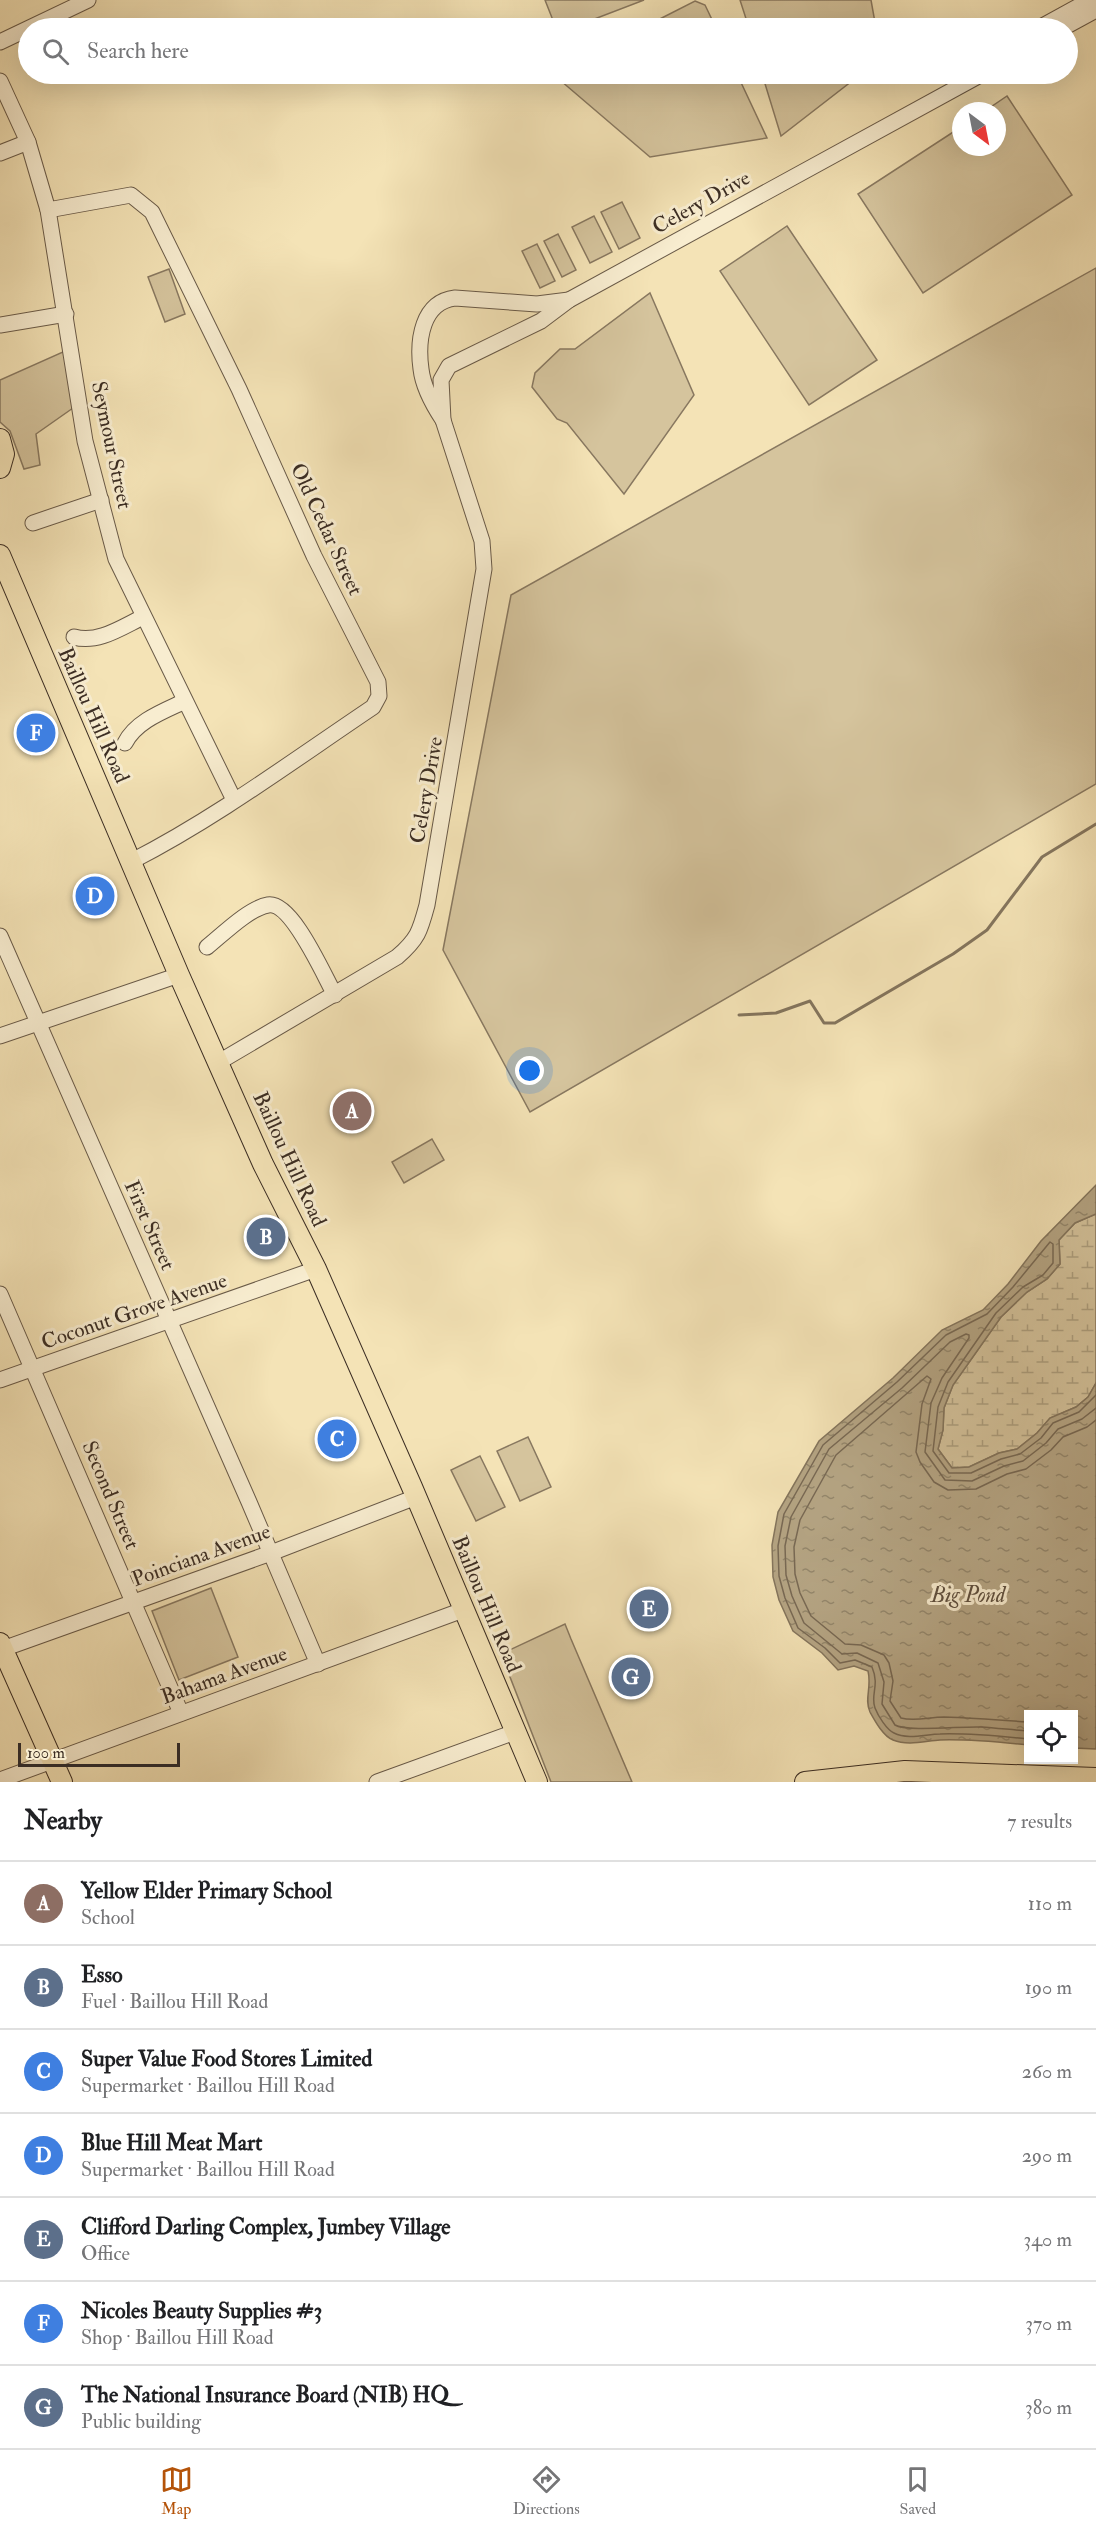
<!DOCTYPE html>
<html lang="en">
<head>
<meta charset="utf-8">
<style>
  :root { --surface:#fff; --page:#f2f2f2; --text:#202124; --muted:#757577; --line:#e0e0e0; --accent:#b45309 }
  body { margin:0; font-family:"IM FELL Double Pica",serif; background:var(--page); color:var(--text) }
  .controls { position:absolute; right:18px; bottom:18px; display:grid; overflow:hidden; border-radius:0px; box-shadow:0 6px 24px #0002 }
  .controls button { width:54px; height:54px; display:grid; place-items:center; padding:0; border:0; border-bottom:2px solid var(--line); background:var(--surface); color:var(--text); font:30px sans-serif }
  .compass { position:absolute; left:952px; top:102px; width:54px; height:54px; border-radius:50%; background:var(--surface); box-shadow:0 6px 24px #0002; rotate:148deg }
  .scale { position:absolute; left:18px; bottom:15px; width:162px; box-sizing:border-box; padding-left:6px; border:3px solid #3b2d23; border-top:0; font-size:16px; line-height:21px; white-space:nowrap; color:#3b2d23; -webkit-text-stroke:4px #f8edd0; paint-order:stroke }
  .you { position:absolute; left:530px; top:1071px; width:21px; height:21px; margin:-15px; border:4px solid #fff; border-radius:50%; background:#1a73e8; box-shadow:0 0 0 9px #1a73e833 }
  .badge { display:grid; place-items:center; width:39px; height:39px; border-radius:50%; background:var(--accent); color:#fff; font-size:20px; font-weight:700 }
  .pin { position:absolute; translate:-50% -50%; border:3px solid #fff; box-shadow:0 2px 6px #0006 }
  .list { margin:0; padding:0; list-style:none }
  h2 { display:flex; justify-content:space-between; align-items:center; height:78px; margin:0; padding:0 24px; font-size:26px }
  h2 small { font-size:20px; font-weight:400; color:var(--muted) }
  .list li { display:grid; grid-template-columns:39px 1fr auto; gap:18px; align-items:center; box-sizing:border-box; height:84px; padding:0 24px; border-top:2px solid var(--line) }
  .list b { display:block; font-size:22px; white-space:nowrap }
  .list p { margin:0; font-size:20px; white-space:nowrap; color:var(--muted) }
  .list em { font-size:20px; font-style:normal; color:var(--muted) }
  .icon { flex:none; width:33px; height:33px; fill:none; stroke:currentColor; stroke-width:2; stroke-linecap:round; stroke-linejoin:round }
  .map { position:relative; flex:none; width:1096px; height:1782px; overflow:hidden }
  .search { position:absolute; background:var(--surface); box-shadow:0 6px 24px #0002; left:18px; right:18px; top:18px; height:66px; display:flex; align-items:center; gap:15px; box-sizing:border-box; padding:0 21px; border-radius:33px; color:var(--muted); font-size:22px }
  .sheet { height:666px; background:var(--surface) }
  nav { display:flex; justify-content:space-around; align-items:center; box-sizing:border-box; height:84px; border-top:2px solid var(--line); background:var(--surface); font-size:16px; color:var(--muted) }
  nav a { display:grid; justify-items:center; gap:3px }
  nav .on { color:var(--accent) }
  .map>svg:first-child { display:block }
</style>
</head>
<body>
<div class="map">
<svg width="1096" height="1782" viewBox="0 0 1096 1782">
  <defs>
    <pattern id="wetland-marsh" width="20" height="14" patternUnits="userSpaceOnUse" patternTransform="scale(1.5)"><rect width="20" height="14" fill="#d5c49d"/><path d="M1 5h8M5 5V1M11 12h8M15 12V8" fill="none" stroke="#aea080"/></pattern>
    <pattern id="water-ripples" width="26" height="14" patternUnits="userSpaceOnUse" patternTransform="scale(1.5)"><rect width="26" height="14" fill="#b5a584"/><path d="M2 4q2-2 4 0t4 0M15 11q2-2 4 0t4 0" fill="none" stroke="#94876c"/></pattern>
  </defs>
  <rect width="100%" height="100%" fill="#f4e3b6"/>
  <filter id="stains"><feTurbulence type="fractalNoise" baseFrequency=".00333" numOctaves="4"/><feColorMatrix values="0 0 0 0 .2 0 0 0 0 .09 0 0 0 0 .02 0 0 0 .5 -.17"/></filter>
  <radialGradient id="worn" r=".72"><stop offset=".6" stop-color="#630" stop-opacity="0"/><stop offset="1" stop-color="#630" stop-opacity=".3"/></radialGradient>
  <g fill="#d5c49d" stroke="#887860" stroke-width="1.5">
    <polygon points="545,0 644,0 571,28 556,28"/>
    <polygon points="740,0 871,0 876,28 749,28"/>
    <polygon points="695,1 705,5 716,28 642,28"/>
    <polygon points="556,74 737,74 767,138 650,157 554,75"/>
    <polygon points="762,74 861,74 781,136"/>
    <polygon points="1007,96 1072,195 923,293 858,194 961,127 961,147 997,147 997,111 985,111"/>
    <polygon points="622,202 640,238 619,249 601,212"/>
    <polygon points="594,216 612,252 590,263 572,227"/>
    <polygon points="787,226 877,360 809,405 720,271"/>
    <polygon points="558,234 576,270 562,277 544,241"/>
    <polygon points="537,244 555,281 540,288 522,251"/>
    <polygon points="1096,268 1096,784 530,1112 443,950 511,595"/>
    <polygon points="169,269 185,314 165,322 148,277"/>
    <polygon points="650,293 694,395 624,494 567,423 557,419 532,387 535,373 560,349 575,349"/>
    <polygon points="65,351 73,408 36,434 40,465 24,469 10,431 0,422 0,380"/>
    <polygon points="432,1139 444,1160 404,1183 392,1162"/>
    <polygon points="528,1437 551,1487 520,1501 497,1451"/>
    <polygon points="480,1456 505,1507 476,1521 451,1470"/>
    <polygon points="211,1588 238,1657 179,1680 152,1611"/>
    <polygon points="565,1624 571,1639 632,1782 551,1782 501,1654"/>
  </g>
  <polygon fill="url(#wetland-marsh)" stroke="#887860" stroke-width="1.5" points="1096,1214 1096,1383 1088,1397 1076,1407 1050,1418 1037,1433 1017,1449 999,1453 969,1467 952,1468 938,1449 943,1430 944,1408 953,1385 1001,1317 1027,1292 1047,1279 1060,1264 1059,1240 1075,1223"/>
  <path fill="url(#water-ripples)" stroke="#84755d" stroke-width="1.5" d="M1096 1185V1214L1075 1223 1059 1240 1060 1264 1047 1279 1027 1292 1001 1317 953 1385 944 1408 943 1430 938 1449 952 1468 969 1467 999 1453 1017 1449 1037 1433 1050 1418 1076 1407 1088 1397 1096 1383V1749L1074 1748V1714H1028V1745C999 1742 969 1739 940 1740 925 1741 908 1746 893 1740 883 1736 875 1721 870 1712 864 1699 872 1687 868 1671L854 1666 838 1670 822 1653 793 1631 779 1600 773 1577 772 1545 778 1512 819 1441 893 1378 942 1330 983 1310 1008 1284 1041 1241Z"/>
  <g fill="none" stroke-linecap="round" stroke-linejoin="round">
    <g stroke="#786954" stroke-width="1.5">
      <path d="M1028 1722C1000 1720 972 1718 944 1717 929 1717 915 1722 901 1718L890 1701 893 1681 889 1663 884 1655 861 1645 845 1644 811 1616 800 1593 795 1574 794 1547 800 1520 836 1455 927 1376 931 1379 922 1404 916 1452 920 1462 934 1482 948 1490 976 1489 1007 1474 1026 1469 1051 1450 1063 1437 1087 1427 1096 1420"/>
      <path d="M1028 1731C1013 1730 997 1728 981 1727 963 1726 906 1732 895 1725L882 1704 884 1682 878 1663 857 1653 842 1654 804 1623 792 1596 786 1575 785 1546 791 1517 829 1449 902 1388 950 1342 966 1334 969 1335V1338L942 1378 931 1403 925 1452 945 1480 972 1481 1004 1466 1023 1461 1046 1443 1058 1429 1082 1419 1096 1408"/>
      <path d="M1028 1739C999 1736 970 1733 940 1734 926 1734 908 1740 894 1733 887 1730 878 1716 875 1708 870 1695 880 1686 872 1667L855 1660 840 1663 825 1648 798 1628 785 1598 779 1576 778 1546 784 1514 823 1445 897 1382 946 1335 987 1314 1013 1287 1050 1242 1053 1244V1263L1043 1275 1023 1287 996 1313 948 1382 938 1407 933 1451 949 1473H971L1001 1459 1020 1454 1041 1438 1053 1423 1079 1412 1096 1395"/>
    </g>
    <polyline stroke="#84755d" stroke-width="3" points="739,1015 776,1013 810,1001 824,1023 835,1023 953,954 987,930 1042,857 1096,824"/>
    <g stroke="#695a48" stroke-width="17">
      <g id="minor">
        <polyline points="1039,28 1090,0"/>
        <polyline points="1063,28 1096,10"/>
        <polyline points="0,42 88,0"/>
        <polyline points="0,81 28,142 48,210 85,441 116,559 234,800"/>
        <polyline points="0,153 28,142"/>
        <path d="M48 210 131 195 152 212 239 389 314 556 378 682 379 696 373 707C294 760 216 818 132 861"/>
        <polyline points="0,325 66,314"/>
        <polyline points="443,420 441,380 449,366 541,321 569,300 982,74"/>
        <polyline points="33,523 101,500"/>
        <path d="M74 637C98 644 122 627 143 617"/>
        <path d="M125 743C136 721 164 711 185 701"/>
        <polyline points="0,936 249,1502 318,1664"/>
        <path d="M207 947C222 935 249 908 268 905 292 901 324 976 335 995"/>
        <polyline points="0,1036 179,975"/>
        <path d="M219 1062 397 957C418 939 420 931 427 905L484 569 482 541 443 420C433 405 423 387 421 369 417 340 422 302 455 298L537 304 569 300"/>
        <polyline points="0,1294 181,1713"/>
        <polyline points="0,1380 316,1269"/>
        <polyline points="0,1650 271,1553 416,1497"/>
        <polyline points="0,1780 463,1610"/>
        <polyline points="377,1782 515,1732"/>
      </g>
    </g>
    <g stroke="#3b2d23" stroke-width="22">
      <g id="major">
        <polyline points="0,439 4,454 0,468"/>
        <polyline points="0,555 179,975 263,1164 316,1269 412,1487 537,1782"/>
        <polyline points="0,1643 62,1782"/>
        <polyline points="805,1782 905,1771 1096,1778"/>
      </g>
    </g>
    <use href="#minor" stroke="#f8edd0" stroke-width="15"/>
    <use href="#major" stroke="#f4e3b6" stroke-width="20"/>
  </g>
  <g text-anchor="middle" stroke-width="6" stroke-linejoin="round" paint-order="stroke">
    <g font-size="21" fill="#3b2d23" stroke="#f8edd0">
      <text transform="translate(701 202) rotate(-29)" y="7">Celery Drive</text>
      <text transform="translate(112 445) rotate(78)" y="7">Seymour Street</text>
      <text transform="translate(327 529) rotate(65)" y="7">Old Cedar Street</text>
      <text transform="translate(94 715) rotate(66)" y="7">Baillou Hill Road</text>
      <text transform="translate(426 790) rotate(-80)" y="7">Celery Drive</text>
      <text transform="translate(290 1159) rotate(65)" y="7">Baillou Hill Road</text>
      <text transform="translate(150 1225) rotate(66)" y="7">First Street</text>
      <text transform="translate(134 1311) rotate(-19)" y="7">Coconut Grove Avenue</text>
      <text transform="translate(111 1495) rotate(67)" y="7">Second Street</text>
      <text transform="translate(201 1555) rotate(-20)" y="7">Poinciana Avenue</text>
      <text transform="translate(487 1604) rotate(67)" y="7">Baillou Hill Road</text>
      <text transform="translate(224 1675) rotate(-20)" y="7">Bahama Avenue</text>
    </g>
    <g font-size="22" font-style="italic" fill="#605140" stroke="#f8edd0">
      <text x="968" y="1602">Big Pond</text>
    </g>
  </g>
  <rect width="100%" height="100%" filter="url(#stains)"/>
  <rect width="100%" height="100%" fill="url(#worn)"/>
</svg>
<div class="controls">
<button><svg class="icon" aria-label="locate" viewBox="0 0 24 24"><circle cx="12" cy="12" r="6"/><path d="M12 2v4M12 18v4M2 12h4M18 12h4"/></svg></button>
</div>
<svg class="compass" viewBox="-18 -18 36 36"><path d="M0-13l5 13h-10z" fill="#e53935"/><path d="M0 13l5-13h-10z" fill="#757577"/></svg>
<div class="scale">100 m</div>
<div class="you"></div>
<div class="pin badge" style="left:352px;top:1111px;background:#8d6e63">A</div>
<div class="pin badge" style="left:266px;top:1237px;background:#5c6f8a">B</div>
<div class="pin badge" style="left:337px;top:1439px;background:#3f7fe0">C</div>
<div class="pin badge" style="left:95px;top:896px;background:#3f7fe0">D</div>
<div class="pin badge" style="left:649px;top:1609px;background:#5c6f8a">E</div>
<div class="pin badge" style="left:36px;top:733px;background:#3f7fe0">F</div>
<div class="pin badge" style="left:631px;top:1677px;background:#5c6f8a">G</div>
<div class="search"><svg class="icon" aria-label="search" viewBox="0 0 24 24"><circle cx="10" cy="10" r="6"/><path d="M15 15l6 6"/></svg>Search here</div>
</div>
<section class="sheet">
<h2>Nearby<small>7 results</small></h2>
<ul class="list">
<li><span class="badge" style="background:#8d6e63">A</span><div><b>Yellow Elder Primary School</b><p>School</p></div><em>110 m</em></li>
<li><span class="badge" style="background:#5c6f8a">B</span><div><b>Esso</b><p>Fuel · Baillou Hill Road</p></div><em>190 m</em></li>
<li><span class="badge" style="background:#3f7fe0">C</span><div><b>Super Value Food Stores Limited</b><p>Supermarket · Baillou Hill Road</p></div><em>260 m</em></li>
<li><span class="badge" style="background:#3f7fe0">D</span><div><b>Blue Hill Meat Mart</b><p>Supermarket · Baillou Hill Road</p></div><em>290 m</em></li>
<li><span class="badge" style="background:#5c6f8a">E</span><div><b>Clifford Darling Complex, Jumbey Village</b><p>Office</p></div><em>340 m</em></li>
<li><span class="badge" style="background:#3f7fe0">F</span><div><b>Nicoles Beauty Supplies #3</b><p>Shop · Baillou Hill Road</p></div><em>370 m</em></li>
<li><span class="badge" style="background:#5c6f8a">G</span><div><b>The National Insurance Board (NIB) HQ</b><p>Public building</p></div><em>380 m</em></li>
</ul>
</section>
<nav>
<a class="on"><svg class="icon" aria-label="map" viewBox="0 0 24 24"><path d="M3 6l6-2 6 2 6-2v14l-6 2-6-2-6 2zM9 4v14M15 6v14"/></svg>Map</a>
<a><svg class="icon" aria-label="directions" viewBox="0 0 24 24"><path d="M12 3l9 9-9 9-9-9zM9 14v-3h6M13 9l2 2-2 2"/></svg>Directions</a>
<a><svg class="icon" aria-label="saved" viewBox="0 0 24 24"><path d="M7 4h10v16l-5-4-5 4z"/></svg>Saved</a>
</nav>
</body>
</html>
